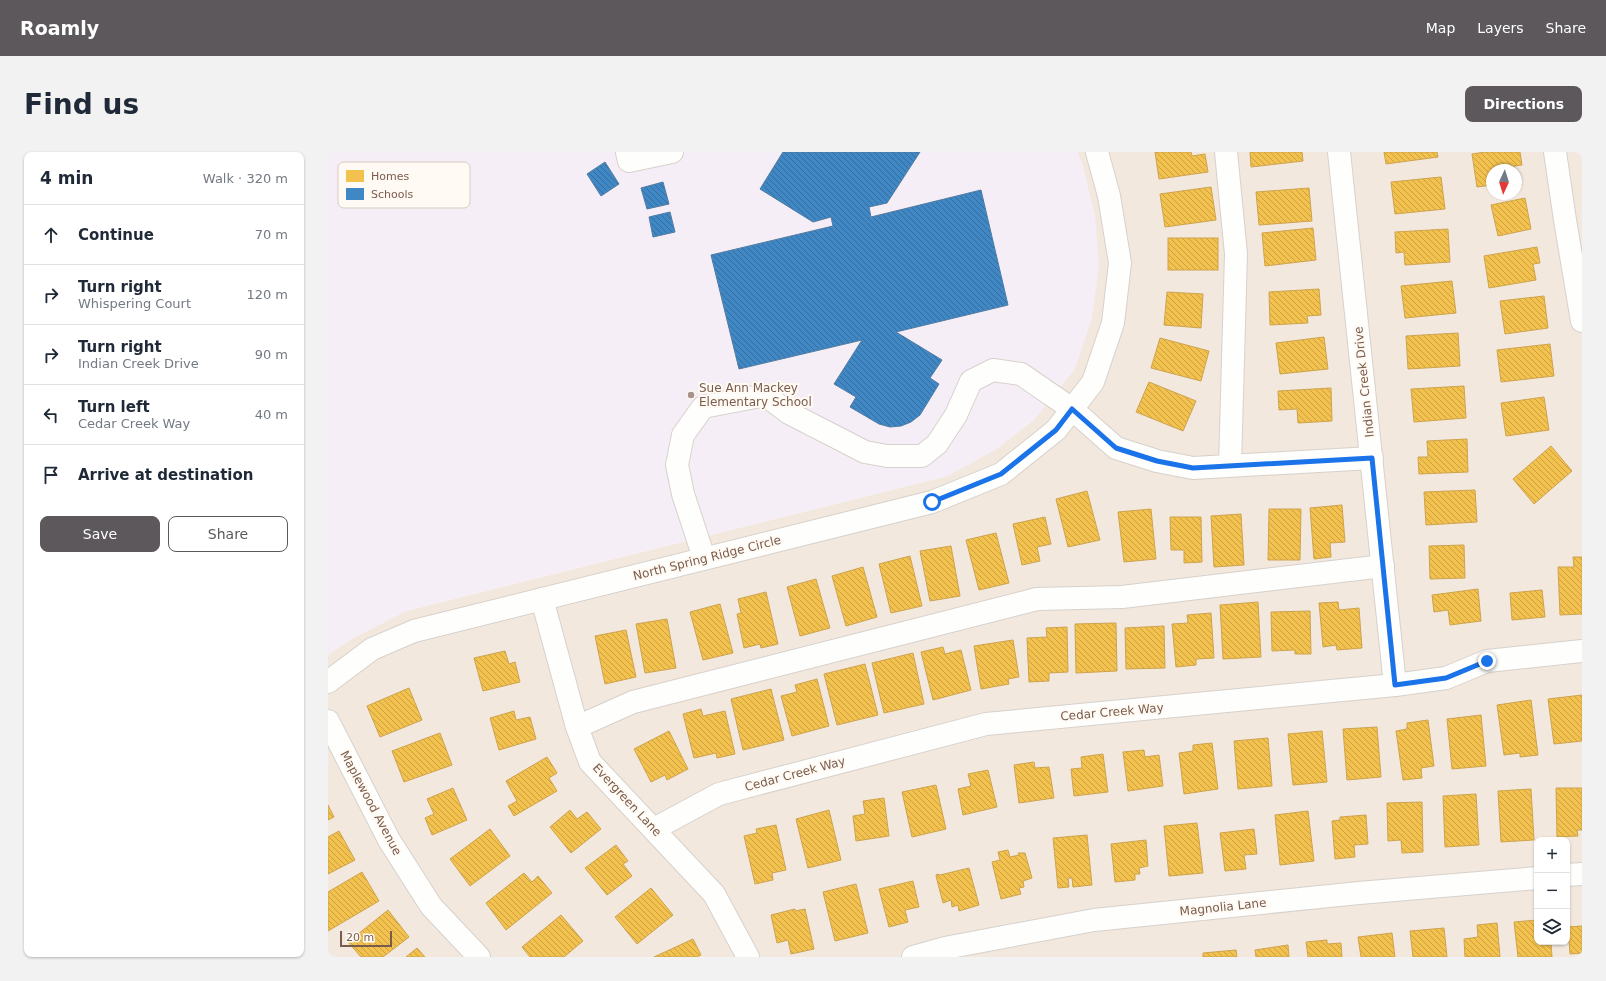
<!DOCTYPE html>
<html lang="en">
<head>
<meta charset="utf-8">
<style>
  :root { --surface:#fff; --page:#f2f2f3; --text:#1f2937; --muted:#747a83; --line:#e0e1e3; --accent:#5c585b }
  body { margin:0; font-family:"DejaVu Sans",sans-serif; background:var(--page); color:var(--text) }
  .controls { position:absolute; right:12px; bottom:12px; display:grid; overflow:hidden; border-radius:8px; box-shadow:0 1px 3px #0004 }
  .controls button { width:36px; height:36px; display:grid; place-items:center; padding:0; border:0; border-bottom:1px solid var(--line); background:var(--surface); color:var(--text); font:20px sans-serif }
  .compass { position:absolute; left:1158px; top:12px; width:36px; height:36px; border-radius:50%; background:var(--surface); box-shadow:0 1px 3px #0004; rotate:184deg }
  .scale { position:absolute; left:12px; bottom:10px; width:52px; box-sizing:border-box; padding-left:4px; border:2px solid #7a5c4d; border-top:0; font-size:11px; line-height:14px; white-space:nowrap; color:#7a5c4d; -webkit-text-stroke:3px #fffaf3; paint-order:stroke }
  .stop { position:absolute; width:12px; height:12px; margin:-9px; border:3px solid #1a73e8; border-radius:50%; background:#fff }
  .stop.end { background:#1a73e8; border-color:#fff; box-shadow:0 1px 4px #0008 }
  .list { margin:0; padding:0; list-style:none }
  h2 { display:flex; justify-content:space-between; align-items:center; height:52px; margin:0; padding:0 16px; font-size:17px }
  h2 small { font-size:13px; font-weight:400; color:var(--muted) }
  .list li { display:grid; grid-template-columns:26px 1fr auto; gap:12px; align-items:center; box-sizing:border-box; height:60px; padding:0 16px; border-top:1px solid var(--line) }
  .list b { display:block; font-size:15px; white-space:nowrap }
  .list p { margin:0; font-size:13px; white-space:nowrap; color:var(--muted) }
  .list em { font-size:13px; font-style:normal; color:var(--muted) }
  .actions { display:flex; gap:8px; padding:12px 16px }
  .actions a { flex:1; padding:9px 0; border:1px solid var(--accent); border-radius:8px; text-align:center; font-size:14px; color:var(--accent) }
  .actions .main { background:var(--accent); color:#fff }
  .icon { flex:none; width:22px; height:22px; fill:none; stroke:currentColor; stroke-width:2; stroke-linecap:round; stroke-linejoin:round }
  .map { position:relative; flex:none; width:1254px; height:805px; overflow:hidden; border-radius:8px }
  header { display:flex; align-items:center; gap:24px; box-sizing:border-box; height:56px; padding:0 20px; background:var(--accent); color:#fff }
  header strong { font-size:19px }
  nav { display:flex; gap:22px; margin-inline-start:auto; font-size:14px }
  .intro { display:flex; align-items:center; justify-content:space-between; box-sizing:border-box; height:96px; padding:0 24px }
  h1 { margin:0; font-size:28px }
  .button { padding:10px 18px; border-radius:8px; background:var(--accent); color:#fff; font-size:14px; font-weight:700 }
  main { display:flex; gap:24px; padding:0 24px }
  aside { flex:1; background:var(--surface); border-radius:8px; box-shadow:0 1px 3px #0004 }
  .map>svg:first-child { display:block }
</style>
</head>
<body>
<header>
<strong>Roamly</strong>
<nav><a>Map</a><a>Layers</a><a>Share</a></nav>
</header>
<div class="intro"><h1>Find us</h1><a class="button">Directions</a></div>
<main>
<aside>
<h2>4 min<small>Walk · 320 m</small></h2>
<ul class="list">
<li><svg class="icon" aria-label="ahead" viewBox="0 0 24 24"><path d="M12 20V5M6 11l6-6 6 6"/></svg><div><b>Continue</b></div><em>70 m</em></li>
<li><svg class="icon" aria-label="right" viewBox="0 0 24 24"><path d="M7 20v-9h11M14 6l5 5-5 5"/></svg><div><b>Turn right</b><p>Whispering Court</p></div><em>120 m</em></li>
<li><svg class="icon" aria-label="right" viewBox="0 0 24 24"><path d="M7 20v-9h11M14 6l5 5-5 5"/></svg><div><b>Turn right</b><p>Indian Creek Drive</p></div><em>90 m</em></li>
<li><svg class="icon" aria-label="left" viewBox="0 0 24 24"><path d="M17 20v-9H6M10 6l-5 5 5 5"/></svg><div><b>Turn left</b><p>Cedar Creek Way</p></div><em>40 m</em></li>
<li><svg class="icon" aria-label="arrive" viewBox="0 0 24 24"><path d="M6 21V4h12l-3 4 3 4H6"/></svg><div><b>Arrive at destination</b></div></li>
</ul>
<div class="actions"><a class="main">Save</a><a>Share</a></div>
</aside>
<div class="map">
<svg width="1254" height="805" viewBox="0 0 1254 805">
  <defs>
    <pattern id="homes-back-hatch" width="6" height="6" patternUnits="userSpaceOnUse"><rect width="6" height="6" fill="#f2c14e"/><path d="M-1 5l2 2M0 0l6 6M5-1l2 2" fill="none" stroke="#c9a043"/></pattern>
    <pattern id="schools-back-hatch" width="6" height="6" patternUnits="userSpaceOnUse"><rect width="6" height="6" fill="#3f88c5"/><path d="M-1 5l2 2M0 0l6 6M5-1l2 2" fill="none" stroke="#386d9a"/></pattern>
  </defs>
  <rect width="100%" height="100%" fill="#f9f5f0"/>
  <path fill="#f2e8de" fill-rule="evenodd" d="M749 0H1254V805H0V503L25 486 78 459 620 324 755 14ZM1164 18H1188V42H1164ZM1209 688H1239V790H1209Z"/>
  <polygon fill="#f6eef6" points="0,0 749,0 755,14 767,64 771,114 764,166 747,217 706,268 669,297 620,324 78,459 25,486 0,503"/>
  <g fill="url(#homes-back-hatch)" stroke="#cea34e">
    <polygon points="827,0 863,0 864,4 877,2 880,20 831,27"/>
    <polygon points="922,0 974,0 975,9 923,15"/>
    <polygon points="1056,0 1109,0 1110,5 1058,12"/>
    <polygon points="1157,0 1192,0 1194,13 1186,14 1187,18 1164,18 1164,33 1149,35 1144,2"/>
    <polygon points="1113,25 1117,57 1067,62 1063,30"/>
    <polygon points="883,35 888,68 837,75 832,42"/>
    <polygon points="981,36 984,69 931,73 928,40"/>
    <polygon points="1197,46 1203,77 1170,84 1163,53"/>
    <polygon points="985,76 988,108 937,114 934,81"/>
    <polygon points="1120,77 1122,110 1077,113 1076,100 1068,101 1067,80"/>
    <rect x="840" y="86" width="50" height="32"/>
    <polygon points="1209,95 1212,111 1205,112 1208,128 1161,136 1156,104"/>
    <polygon points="1124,129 1128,161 1077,166 1073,134"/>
    <polygon points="991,137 993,163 979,164 980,171 942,173 941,140"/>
    <polygon points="839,140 875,142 873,176 836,173"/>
    <polygon points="1216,144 1220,176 1177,182 1172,149"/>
    <polygon points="1130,181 1132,214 1080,217 1078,184"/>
    <polygon points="996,185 1000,217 952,222 948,191"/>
    <polygon points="832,186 881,199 873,229 823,216"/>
    <polygon points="1222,192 1226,224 1173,230 1169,198"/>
    <polygon points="821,230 868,249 855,279 808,260"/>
    <polygon points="1136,234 1138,266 1086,270 1083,237"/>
    <polygon points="1003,236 1004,269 970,271 969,257 951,258 950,239"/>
    <polygon points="1216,245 1221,278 1178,284 1173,251"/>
    <polygon points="1139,287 1140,320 1091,322 1090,305 1100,305 1099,289"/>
    <polygon points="1223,294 1244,319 1206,352 1185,327"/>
    <polygon points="1147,338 1149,370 1098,373 1096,340"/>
    <polygon points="759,339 772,388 740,395 728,347"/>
    <polygon points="1014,353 1017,390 1002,391 1003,405 986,407 982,356"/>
    <polygon points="823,357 828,407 796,410 790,360"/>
    <polygon points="941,357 973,357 972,408 940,408"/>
    <polygon points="913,362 916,413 886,415 883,364"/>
    <polygon points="717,365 723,392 709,395 712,409 694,413 685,372"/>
    <polygon points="842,365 873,365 874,410 856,411 856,398 843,398"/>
    <polygon points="668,381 681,431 651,438 638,388"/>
    <polygon points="1136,393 1137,426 1102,427 1101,394"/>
    <polygon points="623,394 632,444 602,449 592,399"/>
    <polygon points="582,404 594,454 563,461 551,412"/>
    <polygon points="1245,405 1254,405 1254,462 1232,463 1230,415 1246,415"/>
    <polygon points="535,415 549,465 518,474 504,424"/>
    <polygon points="488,427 502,476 472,484 459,435"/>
    <polygon points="1150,437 1153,469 1122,473 1120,458 1106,460 1104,443"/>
    <polygon points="1214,438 1217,465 1184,468 1182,441"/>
    <polygon points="438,440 450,492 433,496 432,492 416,496 409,462 413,461 410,447"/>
    <polygon points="930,450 933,505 895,507 892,453"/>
    <polygon points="1010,450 1011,458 1031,456 1034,496 1009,498 1008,493 995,495 991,451"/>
    <polygon points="392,452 405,501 375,508 362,460"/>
    <polygon points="982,459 983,502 967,502 967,498 944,499 943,460"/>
    <polygon points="883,461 886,506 868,507 868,513 848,515 844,472 860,471 859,463"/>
    <polygon points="339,467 348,516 317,521 308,472"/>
    <polygon points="788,471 789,519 748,521 747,472"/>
    <polygon points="836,474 837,516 798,517 797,476"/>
    <polygon points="739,475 740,520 721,521 721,529 701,530 699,486 719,485 718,476"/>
    <polygon points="298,478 308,525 277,532 267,484"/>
    <polygon points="685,488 691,525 680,527 681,532 653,537 646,494"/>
    <polygon points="615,495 617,502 633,498 643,538 605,548 593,500"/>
    <polygon points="177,499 181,512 187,510 192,530 155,539 146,506"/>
    <polygon points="585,501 596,552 556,561 544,511"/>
    <polygon points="537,512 550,563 509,573 496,522"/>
    <polygon points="489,527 501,574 464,584 453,544 469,540 467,533"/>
    <polygon points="81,536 94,568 52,585 39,554"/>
    <polygon points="443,537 456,588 415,598 403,547"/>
    <polygon points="1254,543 1254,589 1226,592 1220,547"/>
    <polygon points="1203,548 1210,603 1192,605 1192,601 1176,603 1169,553"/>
    <polygon points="373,557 375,564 397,559 407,602 389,606 388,601 366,606 355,562"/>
    <polygon points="186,559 188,568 202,565 208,587 171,598 162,566"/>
    <polygon points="1153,563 1158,614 1124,617 1119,567"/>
    <polygon points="1100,568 1106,614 1093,616 1094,626 1075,628 1068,579 1079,577 1079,571"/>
    <polygon points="1049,575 1053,625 1019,628 1015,577"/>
    <polygon points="341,579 360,617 339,628 337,623 323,630 306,597"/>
    <polygon points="994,579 999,630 965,633 960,582"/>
    <polygon points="112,581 124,613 76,630 64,599"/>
    <polygon points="940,586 944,634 910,637 906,589"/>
    <polygon points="884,591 890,637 856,642 851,601 865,599 865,593"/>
    <polygon points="816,598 817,605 831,603 835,634 800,639 795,600"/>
    <polygon points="775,602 780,640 746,644 743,617 754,616 753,605"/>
    <polygon points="219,605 229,621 221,626 229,639 186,664 180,654 189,649 178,629"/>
    <polygon points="706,610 707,616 721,615 726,646 691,651 686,613"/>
    <polygon points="660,618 669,655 635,663 630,637 643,634 640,622"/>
    <polygon points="608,633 618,677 584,685 574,640"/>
    <polygon points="125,636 139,668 104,683 97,666 106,662 99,647"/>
    <polygon points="1228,636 1254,636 1254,678 1249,678 1250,684 1229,685"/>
    <polygon points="1203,637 1206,688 1173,690 1170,639"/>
    <polygon points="1148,642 1151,693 1117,695 1115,644"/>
    <polygon points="556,646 561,684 528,689 525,664 537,662 535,649"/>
    <polygon points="1094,650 1095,700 1074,701 1073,688 1060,689 1059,651"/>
    <polygon points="0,653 6,665 0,668"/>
    <polygon points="242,658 249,667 259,660 273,677 243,701 222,675"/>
    <polygon points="501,658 513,708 480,716 468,667"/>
    <polygon points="980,659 986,709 952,713 947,663"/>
    <polygon points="1038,663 1040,692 1026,693 1027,705 1007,707 1004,669 1012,668 1012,665"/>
    <polygon points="869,671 875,721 841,724 836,674"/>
    <polygon points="448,673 458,718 444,721 445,728 427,732 416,684 429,681 428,677"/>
    <polygon points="162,677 182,704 142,734 122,707"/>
    <polygon points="926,677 929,702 916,703 918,717 897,719 892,681"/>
    <polygon points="11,679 27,708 0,722 0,685"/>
    <polygon points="759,683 764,733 745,735 744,726 740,726 741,735 730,736 725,686"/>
    <polygon points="818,688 820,714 811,716 812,722 807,722 807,728 787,730 783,692"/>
    <polygon points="288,693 300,709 295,712 304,724 279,743 257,716"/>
    <polygon points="680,698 682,705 691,703 690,701 697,701 704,726 695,729 696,735 691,736 693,742 673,747 664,710 672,708 670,700"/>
    <polygon points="641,716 651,753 631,759 630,753 624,755 623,748 615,751 608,724 609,722 612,723"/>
    <polygon points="34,720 51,749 0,779 0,740"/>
    <polygon points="196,721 204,730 210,724 224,741 178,778 158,751"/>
    <polygon points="585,729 591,755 577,758 580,770 561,775 551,737"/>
    <polygon points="528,732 540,781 507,789 495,740"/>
    <polygon points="323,736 345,763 309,792 287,765"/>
    <polygon points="467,757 467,759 477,757 486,797 463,802 460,788 449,791 443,763"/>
    <polygon points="60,758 81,785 55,805 33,805 20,790"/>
    <polygon points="233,763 255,789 236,805 202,805 194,795"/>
    <polygon points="1209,768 1209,790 1223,790 1224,805 1190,805 1186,770"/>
    <polygon points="1169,771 1172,805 1137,805 1136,787 1150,785 1149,773"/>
    <polygon points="1254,774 1254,801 1242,802 1240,775"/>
    <polygon points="1116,776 1119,805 1085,805 1082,779"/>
    <polygon points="1064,781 1067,805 1033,805 1030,785"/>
    <polygon points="365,787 373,803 369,805 326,805"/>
    <polygon points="999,788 999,792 1013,791 1014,805 980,805 978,790"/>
    <polygon points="960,793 961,805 928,805 927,798"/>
    <polygon points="89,796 97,805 78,805"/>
    <polygon points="908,798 909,805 875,805 875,801"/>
  </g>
  <g fill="url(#schools-back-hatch)" stroke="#517ba1">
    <polygon points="455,0 592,0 559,51 541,55 543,65 653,38 680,153 568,180 614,208 602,226 611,232 592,263 583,270 573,274 562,275 551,272 522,255 528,245 506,232 534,188 411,217 383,103 505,74 503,65 485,70 432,37"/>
    <polygon points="277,10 291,32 273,44 259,22"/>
    <polygon points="335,30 341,52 319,57 313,36"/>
    <polygon points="342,60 347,80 325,85 321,65"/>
  </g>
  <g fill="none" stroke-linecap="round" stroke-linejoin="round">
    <g stroke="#d7d1cb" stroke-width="24">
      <g id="minor">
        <polyline points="299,0 301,9 344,0"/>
        <polyline points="898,0 908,102 902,313"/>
        <polyline points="1011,0 1067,533"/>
        <polyline points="1227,0 1237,68 1254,169"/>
        <polyline points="376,406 355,342 349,313 355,283 375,255 437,243 461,261 537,300 559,304 594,304 609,292 628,263 643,229 665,218 693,222 744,257 788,296 829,309 865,316 1044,306"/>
        <polyline points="214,447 249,575 262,610 386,742 420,805"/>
        <polyline points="0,530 44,497 86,479 604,350 673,322 728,278 765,230 785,171 792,111 781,44 769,0"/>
        <polyline points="0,569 61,688 103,754 151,805"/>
        <polyline points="249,575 305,550 709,447 794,445 1055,414"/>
        <polyline points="326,677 391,642 658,572 1067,533 1118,526 1159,509 1254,499"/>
        <polyline points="1239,723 1254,722"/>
        <polyline points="585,805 617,796 766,768 1031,741 1209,726"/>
      </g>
    </g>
    <use href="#minor" stroke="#fefefd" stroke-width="22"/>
  </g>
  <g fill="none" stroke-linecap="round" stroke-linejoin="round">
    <polyline stroke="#1a73e8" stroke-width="5" points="604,350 673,322 728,278 744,257 788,296 829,309 865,316 1044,306 1067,533 1118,526 1159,509"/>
  </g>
  <circle fill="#a69286" stroke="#fffaf3" stroke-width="1.5" cx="363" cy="243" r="4"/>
  <g text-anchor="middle" stroke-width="4" stroke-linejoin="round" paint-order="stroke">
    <g font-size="12" fill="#7a5c4d" stroke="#fffaf3">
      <text transform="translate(1036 230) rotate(-96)" y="4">Indian Creek Drive</text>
      <text transform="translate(379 406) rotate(-14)" y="4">North Spring Ridge Circle</text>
      <text transform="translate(784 560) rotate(-5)" y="4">Cedar Creek Way</text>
      <text transform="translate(467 622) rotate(-15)" y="4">Cedar Creek Way</text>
      <text transform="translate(299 648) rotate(47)" y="4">Evergreen Lane</text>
      <text transform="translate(43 651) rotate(62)" y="4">Maplewood Avenue</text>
      <text transform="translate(895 755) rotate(-6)" y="4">Magnolia Lane</text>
    </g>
    <g font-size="12" fill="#7a5c4d" stroke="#fffaf3" text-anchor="start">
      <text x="371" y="240">Sue Ann Mackey<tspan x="371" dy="14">Elementary School</tspan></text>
    </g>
  </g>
  <rect x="10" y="10" width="132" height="46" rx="6" fill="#fffaf3" stroke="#d7cbc1" stroke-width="1"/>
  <rect x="18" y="18" width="18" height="12" fill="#f2c14e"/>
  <rect x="18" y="36" width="18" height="12" fill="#3f88c5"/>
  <g font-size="11" fill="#7a5c4d">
    <text x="43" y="28">Homes</text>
    <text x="43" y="46">Schools</text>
  </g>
</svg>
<div class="controls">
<button>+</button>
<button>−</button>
<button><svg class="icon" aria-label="layers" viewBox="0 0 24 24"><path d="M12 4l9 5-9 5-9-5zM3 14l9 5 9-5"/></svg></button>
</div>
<svg class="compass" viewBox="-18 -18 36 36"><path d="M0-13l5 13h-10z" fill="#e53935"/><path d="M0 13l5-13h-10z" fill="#747a83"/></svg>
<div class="scale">20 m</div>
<div class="stop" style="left:604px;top:350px"></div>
<div class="stop end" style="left:1159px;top:509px"></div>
</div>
</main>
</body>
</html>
